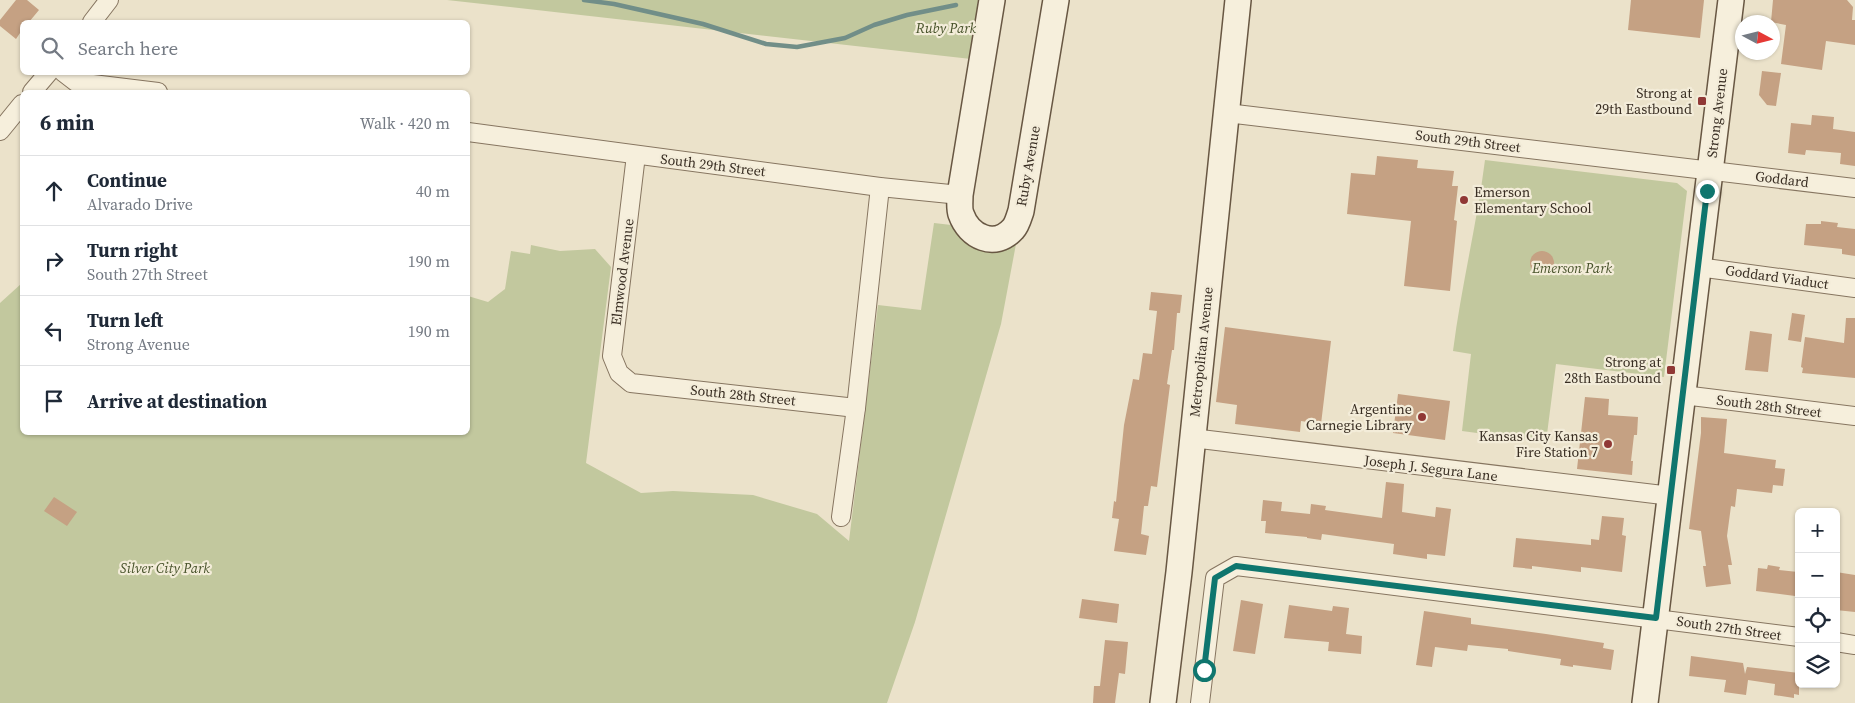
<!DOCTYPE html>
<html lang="en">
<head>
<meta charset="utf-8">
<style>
  :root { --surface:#fff; --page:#f6f6f7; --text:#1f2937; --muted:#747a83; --line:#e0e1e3 }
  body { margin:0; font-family:"Source Serif 4",serif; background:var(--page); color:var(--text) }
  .controls { position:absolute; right:15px; bottom:15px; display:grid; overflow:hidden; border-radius:8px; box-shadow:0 1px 4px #0004 }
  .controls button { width:45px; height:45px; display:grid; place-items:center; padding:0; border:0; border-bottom:1px solid var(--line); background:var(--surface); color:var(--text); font:25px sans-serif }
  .compass { position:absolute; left:1735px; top:15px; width:45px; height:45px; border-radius:50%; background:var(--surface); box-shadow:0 1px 4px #0004; rotate:97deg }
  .stop { position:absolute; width:15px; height:15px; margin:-11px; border:4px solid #0f766e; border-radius:50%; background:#fff }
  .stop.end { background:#0f766e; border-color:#fff; box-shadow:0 1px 5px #0008 }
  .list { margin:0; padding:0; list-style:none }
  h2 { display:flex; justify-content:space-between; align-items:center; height:65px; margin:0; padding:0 20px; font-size:21px }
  h2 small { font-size:16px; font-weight:400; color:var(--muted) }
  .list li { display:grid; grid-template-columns:32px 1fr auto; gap:15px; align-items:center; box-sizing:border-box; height:70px; padding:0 20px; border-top:1px solid var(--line) }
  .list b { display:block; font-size:19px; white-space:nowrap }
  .list p { margin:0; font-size:16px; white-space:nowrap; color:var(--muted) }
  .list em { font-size:16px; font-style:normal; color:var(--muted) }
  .icon { flex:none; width:28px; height:28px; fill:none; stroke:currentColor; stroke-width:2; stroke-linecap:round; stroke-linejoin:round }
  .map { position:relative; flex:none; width:1855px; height:703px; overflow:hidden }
  .search { position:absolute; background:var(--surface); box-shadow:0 1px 4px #0004; left:20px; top:20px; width:450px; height:55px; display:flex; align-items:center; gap:12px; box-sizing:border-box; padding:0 18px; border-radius:8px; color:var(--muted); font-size:19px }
  .panel { position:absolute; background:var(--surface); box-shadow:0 1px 4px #0004; left:20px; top:90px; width:450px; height:345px; border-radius:8px }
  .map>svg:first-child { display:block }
</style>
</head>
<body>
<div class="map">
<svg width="1855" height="703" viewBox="0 0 1855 703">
  <rect width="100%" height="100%" fill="#ebe2ca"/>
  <g fill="#c2c89e">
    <polygon points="447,0 978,0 971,59"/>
    <path d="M1485 160 1677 183 1687 191 1664 377 1556 364 1546 442 1462 431 1471 354 1453 351C1461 287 1477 224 1485 160Z"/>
    <polygon points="934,223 960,226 973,247 1001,251 1016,244 1001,324 915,622 887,703 0,703 0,303 22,283 22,432 468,432 468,296 488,302 505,289 511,251 530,254 531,245 560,251 595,249 611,267 586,463 641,493 673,491 753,495 817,514 849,541 878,305 921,310"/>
  </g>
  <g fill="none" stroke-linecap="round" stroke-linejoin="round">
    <polyline stroke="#718e88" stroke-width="4.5" points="584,0 614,4 703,24 766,44 797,47 845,38 874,25 907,15 956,5"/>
  </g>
  <g fill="#c5a183">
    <polygon points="16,0 27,0 39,10 29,22 22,22 22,30 16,39 0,26 0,20"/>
    <polygon points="1631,0 1704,0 1700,38 1628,30"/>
    <polygon points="1773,0 1847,0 1853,7 1852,20 1855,20 1855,45 1826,41 1822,70 1781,64 1786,25 1771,22"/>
    <polygon points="1762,71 1781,73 1776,106 1767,105 1759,95"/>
    <polygon points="1812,115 1834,117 1833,129 1855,132 1855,166 1840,164 1841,153 1806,150 1805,155 1788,153 1791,123 1811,125"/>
    <polygon points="1377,156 1418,160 1417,168 1454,171 1452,186 1458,186 1454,220 1457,221 1450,291 1404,286 1411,221 1347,214 1351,173 1375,175"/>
    <polygon points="1821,221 1838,223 1837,227 1855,229 1855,256 1842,254 1842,249 1804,245 1806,224 1821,224"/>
    <circle cx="1542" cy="263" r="12"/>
    <polygon points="1151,292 1182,295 1180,313 1177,313 1174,350 1172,350 1167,384 1170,385 1157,487 1151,486 1148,506 1144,506 1141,534 1149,536 1146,555 1114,551 1119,519 1112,518 1114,501 1116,502 1124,425 1133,379 1139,380 1143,353 1152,354 1157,311 1149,310"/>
    <polygon points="1792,313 1805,315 1801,342 1788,340"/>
    <polygon points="1846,318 1855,318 1855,378 1802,373 1803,368 1801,367 1805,337 1844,343"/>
    <polygon points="1225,327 1331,341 1321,424 1301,421 1300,432 1235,424 1237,405 1216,402"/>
    <polygon points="1750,331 1772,334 1768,372 1745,370"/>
    <polygon points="1398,394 1450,401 1445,440 1393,433"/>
    <polygon points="1585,397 1609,399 1608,415 1638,417 1637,435 1634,435 1631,461 1633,461 1632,475 1577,469"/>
    <polygon points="1701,417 1727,419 1724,453 1776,460 1775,468 1785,469 1783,486 1773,485 1772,493 1737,489 1735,507 1731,506 1727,536 1732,565 1728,565 1731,584 1706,587 1703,566 1706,566 1701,531 1689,529 1701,433"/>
    <polygon points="1386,482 1404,484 1402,512 1435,517 1436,507 1451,509 1445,556 1427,554 1427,559 1393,554 1394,544 1322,534 1321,540 1307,538 1307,537 1265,533 1266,521 1261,521 1263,500 1282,502 1281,511 1310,514 1311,504 1326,506 1325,510 1382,518"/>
    <polygon points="54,497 77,512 67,526 44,511"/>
    <polygon points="1602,516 1624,518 1622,535 1626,536 1622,572 1581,567 1581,572 1532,566 1532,569 1513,567 1516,538 1591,545 1591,539 1599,540"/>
    <polygon points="1768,565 1780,567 1779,570 1798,572 1795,596 1756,591 1758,568 1767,569"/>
    <polygon points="1836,572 1855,575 1855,612 1836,610"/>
    <polygon points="1082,599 1119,604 1117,623 1079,618"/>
    <polygon points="1241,600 1263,604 1255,654 1233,651"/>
    <polygon points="1289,605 1332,611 1333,606 1349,608 1346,634 1362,636 1361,654 1328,651 1329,642 1284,638"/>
    <polygon points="1424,611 1471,618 1471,624 1546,634 1604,643 1603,648 1614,650 1611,670 1573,665 1573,667 1560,665 1561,659 1508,651 1508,649 1468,645 1467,651 1435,647 1432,667 1416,665"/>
    <polygon points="1105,640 1128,642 1125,674 1119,673 1115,703 1093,703 1094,686 1100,686"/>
    <polygon points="1691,656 1743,663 1745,674 1747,667 1799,673 1799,695 1794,694 1794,698 1774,695 1775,684 1748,680 1746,695 1724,692 1726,680 1689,676"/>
  </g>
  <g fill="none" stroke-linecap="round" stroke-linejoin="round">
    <g stroke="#867560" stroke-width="20">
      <g id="street">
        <polyline points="92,22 109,0"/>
        <polyline points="63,72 76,82 158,92"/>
        <polyline points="32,92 49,72"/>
        <polyline points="1227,113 1855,188"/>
        <polyline points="0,131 22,104"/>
        <polyline points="468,132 880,187 960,195"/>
        <polyline points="636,155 612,356 619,373 631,383 856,408"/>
        <polyline points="1698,267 1855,288"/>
        <polyline points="1683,395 1855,416"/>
        <polyline points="1192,438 1671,496"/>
        <polyline points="841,517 856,408 880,187"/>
        <polyline points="1836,642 1855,645"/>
        <polyline points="1200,703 1215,578 1236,566 1799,637"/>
      </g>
    </g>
    <g stroke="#685743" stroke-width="28">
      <g id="secondary">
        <path d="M992 0 960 195C960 201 959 209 961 214 969 237 995 249 1013 229 1017 225 1019 217 1021 211L1056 0"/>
        <polyline points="1163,703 1179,572 1238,0"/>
        <polyline points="1645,703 1731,0"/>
      </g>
    </g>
    <use href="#street" stroke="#f6efdc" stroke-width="18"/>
    <use href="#secondary" stroke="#f6efdc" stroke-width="25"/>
  </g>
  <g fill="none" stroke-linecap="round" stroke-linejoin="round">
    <polyline stroke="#0f766e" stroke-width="6" points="1204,670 1215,578 1236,566 1656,618 1707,191"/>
  </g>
  <g fill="#903835" stroke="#f3ecd9" stroke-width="2">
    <rect x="1697" y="96" width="10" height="10" rx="2.5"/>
    <circle cx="1464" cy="200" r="5"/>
    <rect x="1666" y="365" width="10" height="10" rx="2.5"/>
    <circle cx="1422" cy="417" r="5"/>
    <circle cx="1608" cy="444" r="5"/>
  </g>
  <g text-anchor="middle" stroke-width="4.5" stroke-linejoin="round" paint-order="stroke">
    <g font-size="14" font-style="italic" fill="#47522a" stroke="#f3ecd9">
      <text x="946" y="33">Ruby Park</text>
      <text x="1572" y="273">Emerson Park</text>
      <text x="165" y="573">Silver City Park</text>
    </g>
    <g font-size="14" fill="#382d22" stroke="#f3ecd9" text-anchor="end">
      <text x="1692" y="98">Strong at<tspan x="1692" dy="16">29th Eastbound</tspan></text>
      <text x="1474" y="197" text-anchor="start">Emerson<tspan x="1474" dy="16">Elementary School</tspan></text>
      <text x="1661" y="367">Strong at<tspan x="1661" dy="16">28th Eastbound</tspan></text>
      <text x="1412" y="414">Argentine<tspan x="1412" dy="16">Carnegie Library</tspan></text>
      <text x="1598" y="441">Kansas City Kansas<tspan x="1598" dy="16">Fire Station 7</tspan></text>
    </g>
    <g font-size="14" fill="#382d22" stroke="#f3ecd9">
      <text transform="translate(1717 113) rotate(-83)" y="5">Strong Avenue</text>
      <text transform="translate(1468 141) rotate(7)" y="5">South 29th Street</text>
      <text transform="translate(713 165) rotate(7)" y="5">South 29th Street</text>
      <text transform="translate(1028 166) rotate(-80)" y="5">Ruby Avenue</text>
      <text transform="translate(1782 179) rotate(7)" y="5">Goddard</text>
      <text transform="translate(622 272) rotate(-83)" y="5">Elmwood Avenue</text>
      <text transform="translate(1777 277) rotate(8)" y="5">Goddard Viaduct</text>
      <text transform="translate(1201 352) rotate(-84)" y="5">Metropolitan Avenue</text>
      <text transform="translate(743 395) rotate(6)" y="5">South 28th Street</text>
      <text transform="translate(1769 406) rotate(7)" y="5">South 28th Street</text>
      <text transform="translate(1431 468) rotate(7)" y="5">Joseph J. Segura Lane</text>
      <text transform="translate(1729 628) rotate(8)" y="5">South 27th Street</text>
    </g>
  </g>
</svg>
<div class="controls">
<button>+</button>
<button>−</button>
<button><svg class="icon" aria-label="locate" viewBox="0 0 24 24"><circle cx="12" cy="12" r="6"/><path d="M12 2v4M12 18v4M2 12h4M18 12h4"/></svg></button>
<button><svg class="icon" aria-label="layers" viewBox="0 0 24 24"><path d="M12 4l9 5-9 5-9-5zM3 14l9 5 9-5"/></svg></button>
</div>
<svg class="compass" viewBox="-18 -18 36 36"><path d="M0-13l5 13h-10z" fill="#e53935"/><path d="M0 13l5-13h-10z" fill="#747a83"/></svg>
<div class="stop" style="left:1204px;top:670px"></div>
<div class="stop end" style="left:1707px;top:191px"></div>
<div class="search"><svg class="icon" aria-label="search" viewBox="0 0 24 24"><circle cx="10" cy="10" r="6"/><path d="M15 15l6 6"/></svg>Search here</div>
<section class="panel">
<h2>6 min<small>Walk · 420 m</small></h2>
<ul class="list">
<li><svg class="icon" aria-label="ahead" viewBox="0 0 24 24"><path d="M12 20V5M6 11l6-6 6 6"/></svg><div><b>Continue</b><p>Alvarado Drive</p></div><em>40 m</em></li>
<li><svg class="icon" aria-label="right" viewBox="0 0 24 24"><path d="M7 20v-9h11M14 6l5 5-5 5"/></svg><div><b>Turn right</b><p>South 27th Street</p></div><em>190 m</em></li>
<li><svg class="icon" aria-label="left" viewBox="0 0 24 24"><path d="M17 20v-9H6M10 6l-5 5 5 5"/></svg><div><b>Turn left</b><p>Strong Avenue</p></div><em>190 m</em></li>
<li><svg class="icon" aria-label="arrive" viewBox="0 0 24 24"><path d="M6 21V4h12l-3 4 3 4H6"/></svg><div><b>Arrive at destination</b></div></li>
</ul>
</section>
</div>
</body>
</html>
